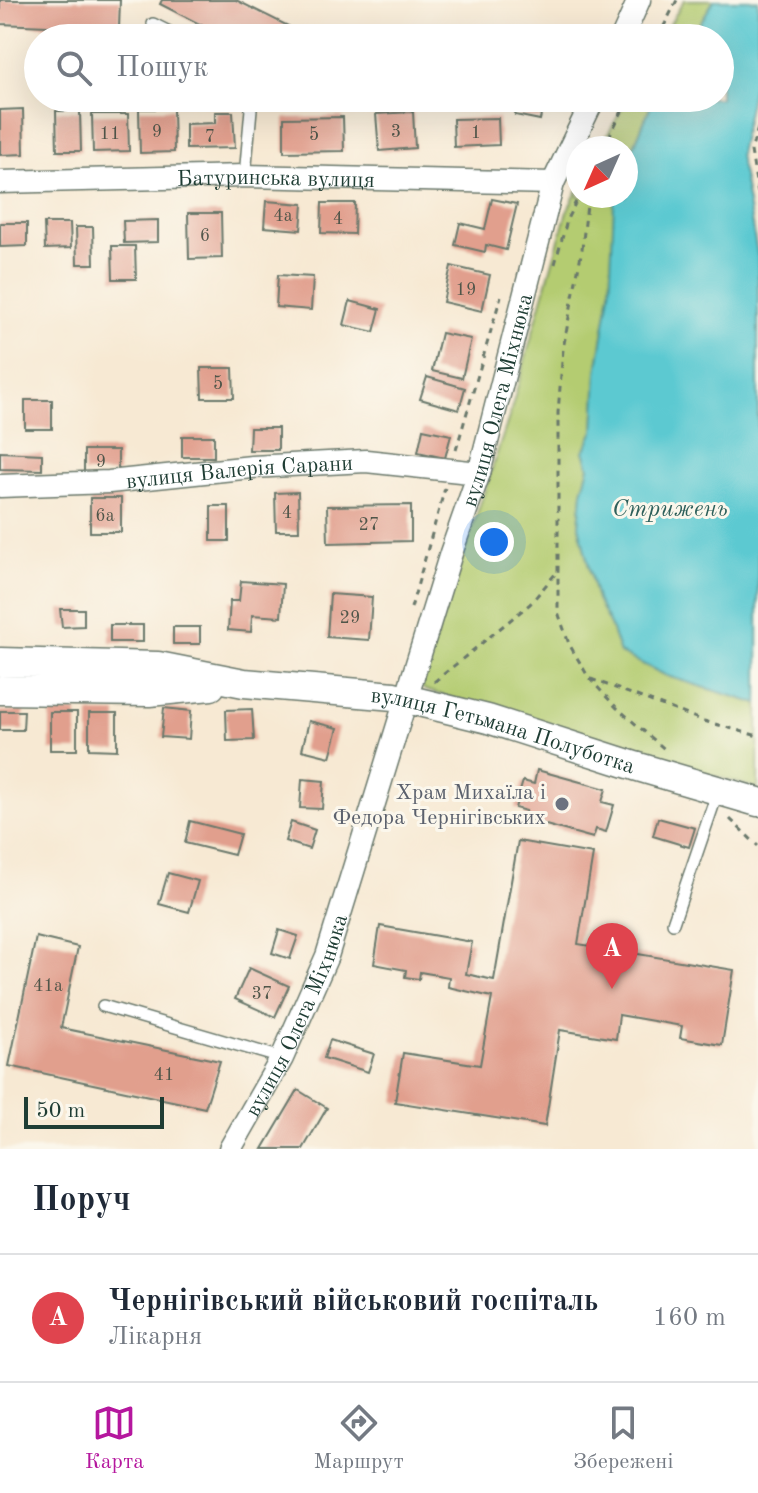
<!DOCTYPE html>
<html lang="uk">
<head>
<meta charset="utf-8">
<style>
  :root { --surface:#fff; --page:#f6f6f7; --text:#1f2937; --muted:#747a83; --line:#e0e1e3; --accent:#b5179e }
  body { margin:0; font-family:"Old Standard TT",serif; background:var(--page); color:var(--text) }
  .compass { position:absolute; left:566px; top:136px; width:72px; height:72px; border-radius:50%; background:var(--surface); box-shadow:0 8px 32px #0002; rotate:225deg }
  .scale { position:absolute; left:24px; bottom:20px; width:140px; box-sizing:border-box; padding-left:8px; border:4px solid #1f3d34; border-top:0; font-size:22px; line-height:28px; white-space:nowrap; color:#1f3d34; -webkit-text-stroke:6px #fbf7ec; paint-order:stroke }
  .you { position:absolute; left:494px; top:542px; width:28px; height:28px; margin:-20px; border:6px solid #fff; border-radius:50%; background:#1a73e8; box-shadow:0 0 0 12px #1a73e833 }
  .badge { display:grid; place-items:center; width:52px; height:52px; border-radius:50%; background:var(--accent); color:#fff; font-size:26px; font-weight:700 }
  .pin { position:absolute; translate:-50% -66px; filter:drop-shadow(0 2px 4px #0008) }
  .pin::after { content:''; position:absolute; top:42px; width:28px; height:24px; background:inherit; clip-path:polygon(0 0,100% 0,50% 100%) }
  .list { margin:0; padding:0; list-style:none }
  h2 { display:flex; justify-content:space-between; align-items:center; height:104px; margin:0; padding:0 32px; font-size:34px }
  h2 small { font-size:26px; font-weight:400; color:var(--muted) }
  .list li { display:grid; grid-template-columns:52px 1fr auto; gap:24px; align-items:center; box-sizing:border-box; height:128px; padding:0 32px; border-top:2px solid var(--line) }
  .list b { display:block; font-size:30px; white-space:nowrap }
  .list p { margin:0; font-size:26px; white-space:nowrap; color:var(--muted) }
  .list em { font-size:26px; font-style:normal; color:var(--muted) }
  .icon { flex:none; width:44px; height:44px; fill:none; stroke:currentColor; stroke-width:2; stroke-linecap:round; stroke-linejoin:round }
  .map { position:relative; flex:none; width:758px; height:1149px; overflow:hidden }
  .search { position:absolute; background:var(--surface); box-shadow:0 8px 32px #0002; left:24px; right:24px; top:24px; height:88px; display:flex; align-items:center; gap:20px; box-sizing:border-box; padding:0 28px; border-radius:44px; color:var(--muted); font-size:30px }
  .sheet { height:232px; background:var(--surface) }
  nav { display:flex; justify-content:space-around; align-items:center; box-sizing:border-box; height:112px; border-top:2px solid var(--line); background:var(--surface); font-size:22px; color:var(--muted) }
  nav a { display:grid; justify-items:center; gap:4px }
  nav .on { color:var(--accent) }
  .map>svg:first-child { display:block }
</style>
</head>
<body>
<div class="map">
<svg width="758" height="1149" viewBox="0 0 758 1149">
  <rect width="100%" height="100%" fill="#fbf7ec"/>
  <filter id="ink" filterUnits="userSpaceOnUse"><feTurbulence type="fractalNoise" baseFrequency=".0125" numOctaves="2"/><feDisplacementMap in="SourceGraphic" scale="16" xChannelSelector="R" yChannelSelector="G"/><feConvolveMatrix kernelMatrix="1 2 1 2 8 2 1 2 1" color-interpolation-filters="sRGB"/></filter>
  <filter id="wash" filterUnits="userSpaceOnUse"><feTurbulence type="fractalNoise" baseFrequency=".006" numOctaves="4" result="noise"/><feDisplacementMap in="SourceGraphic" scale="32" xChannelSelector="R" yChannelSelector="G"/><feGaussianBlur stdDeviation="1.8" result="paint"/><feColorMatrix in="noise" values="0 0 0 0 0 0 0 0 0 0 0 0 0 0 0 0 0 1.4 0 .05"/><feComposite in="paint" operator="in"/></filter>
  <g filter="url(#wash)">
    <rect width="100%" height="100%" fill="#f7e9d3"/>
    <g fill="#b4cc71" stroke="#6a8452" stroke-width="2">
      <polygon points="684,0 714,0 691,38 662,38"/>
      <polygon points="628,98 654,98 626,165 626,148 600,148"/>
      <polygon points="578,189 578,196 615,196 610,293 597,372 594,431 584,451 589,467 582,492 579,526 597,600 610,625 620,653 667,676 758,704 758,789 425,690 420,686 509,417 567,211"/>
    </g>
    <polygon fill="#5cc9d1" stroke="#3e8382" stroke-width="2" points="714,0 758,0 758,63 739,154 758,257 758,704 667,676 620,653 610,625 597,600 579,526 582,492 589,467 584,451 594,431 597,372 610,293 614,202 615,196 626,196 626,165 654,98 720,98 720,38 691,38"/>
    <g id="blocks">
      <g fill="#e19f8d">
        <polygon points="0,0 120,0 119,29 0,24"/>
        <polygon points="162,0 236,0 312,38 227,38 160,4"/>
        <polygon points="401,26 427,38 395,38"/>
        <polygon points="506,98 545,98 540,120 515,115 517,102"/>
        <polygon points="23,109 24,154 0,155 0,110"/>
        <polygon points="139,109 173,109 174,152 140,153"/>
        <polygon points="56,111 80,111 81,151 57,151"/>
        <polygon points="215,112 233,112 235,148 186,149 186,124 215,123"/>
        <polygon points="413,112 415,148 379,151 376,114"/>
        <polygon points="92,114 128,114 129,151 93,152"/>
        <polygon points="343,117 344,151 284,152 284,118"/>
        <polygon points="498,118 499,145 454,147 453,119"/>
        <polygon points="492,199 517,204 506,250 486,245 485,252 455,245 460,223 485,229"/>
        <polygon points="266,201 303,204 301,230 264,227"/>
        <polygon points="322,203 355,203 354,234 321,233"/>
        <polygon points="188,213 221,213 222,258 189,259"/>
        <polygon points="158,220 158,242 124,243 123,221"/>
        <polygon points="0,223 27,223 27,246 0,247"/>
        <polygon points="44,223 70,223 71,248 45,249"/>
        <polygon points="76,227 93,227 94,264 77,264"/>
        <polygon points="112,246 135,246 136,279 113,279"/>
        <polygon points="451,266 490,275 482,311 443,302"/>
        <polygon points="278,275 313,277 311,310 276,307"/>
        <polygon points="350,301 380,309 374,332 344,325"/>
        <polygon points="441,333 471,339 462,378 432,371"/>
        <polygon points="201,368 233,368 234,398 202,398"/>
        <polygon points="427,377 465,388 459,410 420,399"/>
        <rect x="25" y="400" width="27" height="29"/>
        <polygon points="250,428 278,428 278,450 249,450"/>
        <polygon points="423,429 451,435 445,458 418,452"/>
        <rect x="182" y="436" width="32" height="21"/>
        <rect x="84" y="450" width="34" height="23"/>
        <polygon points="0,452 42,454 42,470 0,469"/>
        <polygon points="298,492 299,531 276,531 275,493"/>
        <rect x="90" y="498" width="31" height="34"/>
        <polygon points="411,505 411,541 328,543 327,506"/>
        <rect x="211" y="506" width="18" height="35"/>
        <polygon points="241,581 283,584 281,617 252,615 251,632 228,630 230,601 239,601"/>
        <polygon points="330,594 372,597 369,640 327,637"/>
        <polygon points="60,609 84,609 84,626 62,627"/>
        <rect x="110" y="625" width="33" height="17"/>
        <rect x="173" y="627" width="27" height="17"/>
        <polygon points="164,708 191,711 189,739 161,737"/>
        <polygon points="252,709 254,740 227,741 226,710"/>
        <polygon points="0,711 24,711 23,730 0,730"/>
        <rect x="50" y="712" width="27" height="38"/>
        <polygon points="89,713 117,713 117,750 89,749"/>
        <polygon points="309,721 338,728 330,757 302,750"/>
        <polygon points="537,770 606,789 602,802 614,805 606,832 596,829 593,838 524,819 526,811 515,808 523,781 534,784"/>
        <polygon points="302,779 324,781 322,809 300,808"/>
        <polygon points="658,818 695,828 689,847 653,836"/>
        <polygon points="190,821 240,834 234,855 185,843"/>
        <polygon points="291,822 315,830 309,849 285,841"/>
        <polygon points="518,841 593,854 578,944 734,970 722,1045 680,1038 682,1026 619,1015 616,1039 560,1030 545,1126 395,1102 403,1053 480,1065 492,997 448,987 449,977 420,972 419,979 405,977 406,970 374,964 380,926 472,942 466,974 494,980"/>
        <polygon points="168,873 198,881 189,912 159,904"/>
        <polygon points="279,930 298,936 290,959 272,953"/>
        <polygon points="36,937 78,947 61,1028 220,1061 205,1108 9,1066"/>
        <polygon points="249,968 289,986 275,1017 235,999"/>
        <polygon points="330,1040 374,1054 368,1072 324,1058"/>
        <polygon points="298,1090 327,1108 303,1149 263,1149"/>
      </g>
    </g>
  </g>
  <g filter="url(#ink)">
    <use href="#blocks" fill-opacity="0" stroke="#6b796c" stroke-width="2"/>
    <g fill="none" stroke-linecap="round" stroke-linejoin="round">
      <g stroke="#6b796c" stroke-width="14">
        <g id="service">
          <polyline points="153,24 181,38"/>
          <polyline points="245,176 252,98"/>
          <polyline points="673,923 718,791"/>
          <polyline points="103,1006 282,1058"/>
        </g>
      </g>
      <g stroke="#6b796c" stroke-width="25">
        <g id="minor">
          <polyline points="622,38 639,0"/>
          <path id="s1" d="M0 182 245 176 553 183"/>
          <path id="s2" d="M0 486 109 482 252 467 366 461 479 473"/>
          <path id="s3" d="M230 1149 282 1058 327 956 451 553 479 473 553 183 594 98"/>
        </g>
      </g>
      <g stroke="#6b796c" stroke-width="31">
        <g id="tertiary">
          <path id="s4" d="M0 662 158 666 244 683 394 696 488 719 635 766 758 802"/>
          <polyline points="0,690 149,692 211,686"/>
        </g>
      </g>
      <g stroke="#6b796c" stroke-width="3" stroke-dasharray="6 6" stroke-linecap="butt">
        <polyline points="658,38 677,0"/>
        <polyline points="758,128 751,151 758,194"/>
        <polyline points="603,148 629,98"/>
        <polyline points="588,196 582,249 563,349 558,413 558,612 569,644 589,678 616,707 668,752"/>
        <polyline points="555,264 568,217 579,196"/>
        <polyline points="456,450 501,296"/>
        <polyline points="411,608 445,488"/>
        <polyline points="591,679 704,721 758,736"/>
        <polyline points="434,682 530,604 556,573"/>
        <polyline points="730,819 758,846"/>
      </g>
      <use href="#service" stroke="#fff" stroke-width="11"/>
      <use href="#minor" stroke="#fff" stroke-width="22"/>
      <use href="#tertiary" stroke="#fff" stroke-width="28"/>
    </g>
  </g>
  <circle fill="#6b7280" stroke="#fbf7ec" stroke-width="3" cx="562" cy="804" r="8"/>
  <g text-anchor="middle" stroke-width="6" stroke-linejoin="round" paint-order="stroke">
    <g font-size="18" fill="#50564a">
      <text x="157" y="137">9</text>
      <text x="396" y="137">3</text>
      <text x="476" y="138">1</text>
      <text x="110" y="139">11</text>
      <text x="314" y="140">5</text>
      <text x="210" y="142">7</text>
      <text x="283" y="221">4а</text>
      <text x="338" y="224">4</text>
      <text x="205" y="241">6</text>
      <text x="466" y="295">19</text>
      <text x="218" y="389">5</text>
      <text x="101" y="467">9</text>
      <text x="287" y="518">4</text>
      <text x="105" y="521">6а</text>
      <text x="369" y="530">27</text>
      <text x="350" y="623">29</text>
      <text x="48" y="991">41а</text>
      <text x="262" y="999">37</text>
      <text x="164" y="1080">41</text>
    </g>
    <g font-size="22" fill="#1f3d34" stroke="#fbf7ec">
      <text dy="8" stroke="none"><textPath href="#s1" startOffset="276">Батуринська вулиця</textPath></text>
      <text dy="8" stroke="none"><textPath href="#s3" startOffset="798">вулиця Олега Міхнюка</textPath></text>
      <text dy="8" stroke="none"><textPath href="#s2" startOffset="240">вулиця Валерія Сарани</textPath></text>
      <text dy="8" stroke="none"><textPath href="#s4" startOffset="510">вулиця Гетьмана Полуботка</textPath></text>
      <text dy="8" stroke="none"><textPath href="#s3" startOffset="150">вулиця Олега Міхнюка</textPath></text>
    </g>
    <g font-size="22" fill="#5b616d" stroke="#fbf7ec" text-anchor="end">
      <text x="546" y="799">Храм Михаїла і<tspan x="546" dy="25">Федора Чернігівських</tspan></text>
    </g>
    <g font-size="24" font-style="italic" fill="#2e605b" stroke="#fbf7ec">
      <text x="670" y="516">Стрижень</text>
    </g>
  </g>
</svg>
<svg class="compass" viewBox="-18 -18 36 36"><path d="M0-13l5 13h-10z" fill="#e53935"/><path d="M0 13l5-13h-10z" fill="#747a83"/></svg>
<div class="scale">50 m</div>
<div class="you"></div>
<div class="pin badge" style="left:612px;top:989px;background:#e0444e">A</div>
<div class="search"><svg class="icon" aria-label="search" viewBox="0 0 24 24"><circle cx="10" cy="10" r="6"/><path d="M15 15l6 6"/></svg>Пошук</div>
</div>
<section class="sheet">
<h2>Поруч<small></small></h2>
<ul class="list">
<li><span class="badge" style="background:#e0444e">A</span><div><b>Чернігівський військовий госпіталь</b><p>Лікарня</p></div><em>160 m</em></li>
</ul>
</section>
<nav>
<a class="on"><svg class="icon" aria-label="map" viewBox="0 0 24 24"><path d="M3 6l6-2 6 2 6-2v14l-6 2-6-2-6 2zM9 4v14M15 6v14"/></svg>Карта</a>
<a><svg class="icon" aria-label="directions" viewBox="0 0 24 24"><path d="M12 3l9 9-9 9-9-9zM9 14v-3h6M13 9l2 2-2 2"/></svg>Маршрут</a>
<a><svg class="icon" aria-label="saved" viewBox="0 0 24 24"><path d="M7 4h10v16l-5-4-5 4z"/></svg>Збережені</a>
</nav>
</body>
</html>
